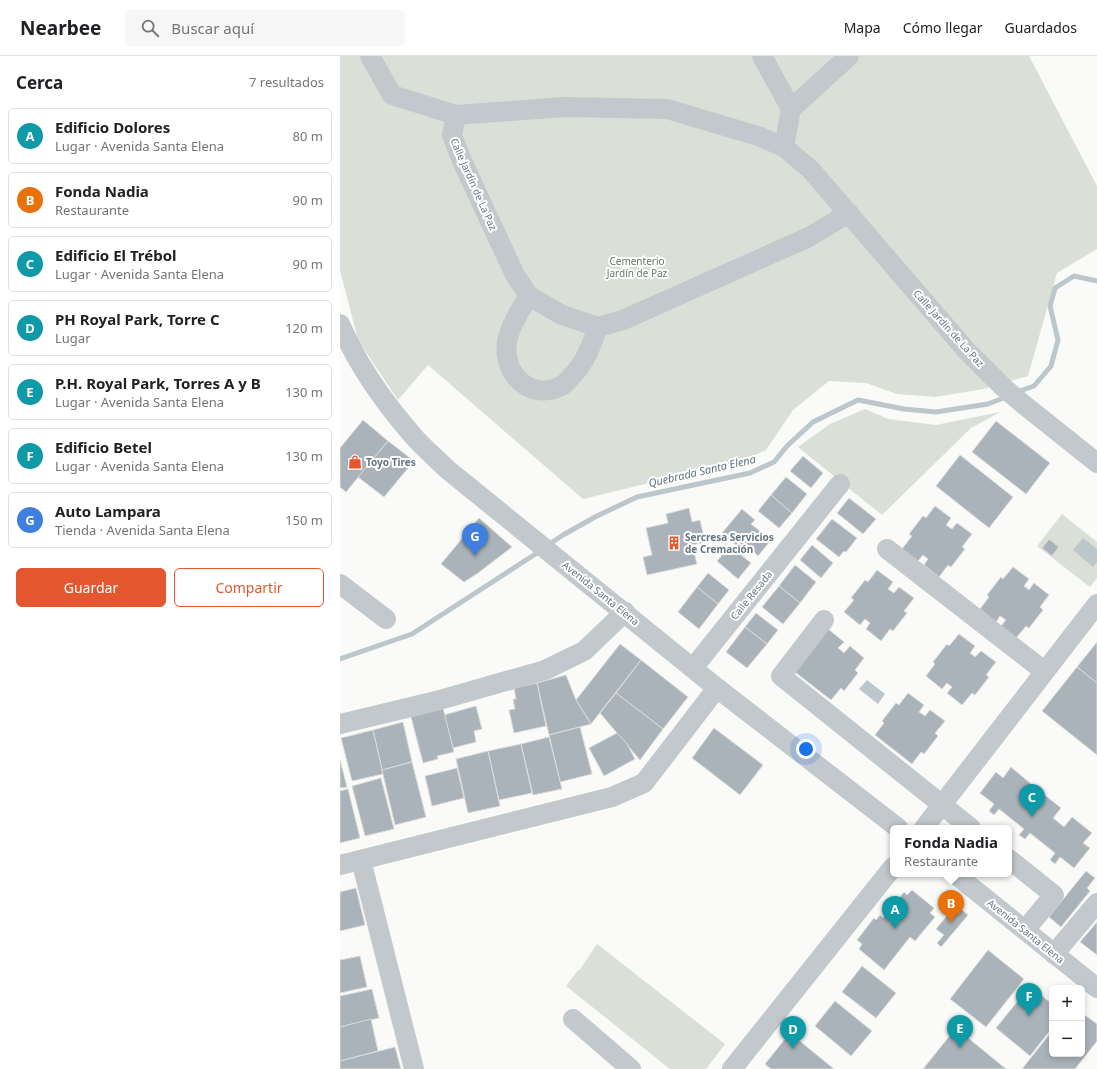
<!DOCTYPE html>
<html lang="es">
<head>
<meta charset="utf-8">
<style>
  :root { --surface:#fff; --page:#f6f6f6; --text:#202124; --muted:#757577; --line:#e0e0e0; --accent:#e4572e }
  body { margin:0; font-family:"Noto Sans",sans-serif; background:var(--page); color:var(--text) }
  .controls { position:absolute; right:12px; bottom:12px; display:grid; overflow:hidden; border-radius:6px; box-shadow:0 2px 6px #0003 }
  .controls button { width:36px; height:36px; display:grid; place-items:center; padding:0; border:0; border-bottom:1px solid var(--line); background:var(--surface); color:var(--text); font:20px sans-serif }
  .you { position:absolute; left:466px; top:693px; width:14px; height:14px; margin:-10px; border:3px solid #fff; border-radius:50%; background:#1a73e8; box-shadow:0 0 0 6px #1a73e833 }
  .badge { display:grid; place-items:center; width:26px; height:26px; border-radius:50%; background:var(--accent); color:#fff; font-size:13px; font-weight:700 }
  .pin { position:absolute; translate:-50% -33px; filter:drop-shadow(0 1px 2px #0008) }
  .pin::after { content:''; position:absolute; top:21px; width:14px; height:12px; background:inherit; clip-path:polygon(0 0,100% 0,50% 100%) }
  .popup { position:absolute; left:550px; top:769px; width:122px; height:52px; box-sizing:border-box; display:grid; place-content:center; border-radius:6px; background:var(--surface); filter:drop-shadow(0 1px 3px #0005); font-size:13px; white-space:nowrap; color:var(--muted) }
  .popup b { font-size:15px; color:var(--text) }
  .popup::after { content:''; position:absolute; left:50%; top:100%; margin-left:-8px; border:8px solid transparent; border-top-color:var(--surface) }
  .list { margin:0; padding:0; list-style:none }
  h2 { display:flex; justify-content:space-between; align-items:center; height:52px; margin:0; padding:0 16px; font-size:17px }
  h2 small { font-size:13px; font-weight:400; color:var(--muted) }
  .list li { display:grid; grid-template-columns:26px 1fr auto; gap:12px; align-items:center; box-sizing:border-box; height:56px; margin:0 8px 8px; padding:0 8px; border:1px solid var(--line); border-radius:6px }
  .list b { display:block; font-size:15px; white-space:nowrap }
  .list p { margin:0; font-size:13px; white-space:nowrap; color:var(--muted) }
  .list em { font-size:13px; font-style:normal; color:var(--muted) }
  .actions { display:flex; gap:8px; padding:12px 16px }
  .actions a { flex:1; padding:9px 0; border:1px solid var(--accent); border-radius:6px; text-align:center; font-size:14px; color:var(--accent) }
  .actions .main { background:var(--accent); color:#fff }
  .icon { flex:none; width:22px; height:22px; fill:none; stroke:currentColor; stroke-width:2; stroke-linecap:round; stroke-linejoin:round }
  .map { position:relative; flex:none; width:757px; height:1013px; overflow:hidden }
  header { display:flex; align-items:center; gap:24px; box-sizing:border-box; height:56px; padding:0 20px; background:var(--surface); border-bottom:1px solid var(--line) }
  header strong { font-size:19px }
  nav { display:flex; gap:22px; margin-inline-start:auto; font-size:14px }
  .search { width:280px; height:36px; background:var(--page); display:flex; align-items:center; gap:10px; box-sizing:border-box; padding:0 14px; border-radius:6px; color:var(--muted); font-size:15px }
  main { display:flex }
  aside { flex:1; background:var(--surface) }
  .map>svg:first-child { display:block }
</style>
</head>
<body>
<header>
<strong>Nearbee</strong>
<div class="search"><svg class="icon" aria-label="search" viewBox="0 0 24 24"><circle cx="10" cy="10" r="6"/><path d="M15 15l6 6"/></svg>Buscar aquí</div>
<nav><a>Mapa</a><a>Cómo llegar</a><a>Guardados</a></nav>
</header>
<main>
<aside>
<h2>Cerca<small>7 resultados</small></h2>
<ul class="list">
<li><span class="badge" style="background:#0f9aa8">A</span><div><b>Edificio Dolores</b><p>Lugar · Avenida Santa Elena</p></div><em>80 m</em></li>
<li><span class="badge" style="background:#e8710a">B</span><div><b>Fonda Nadia</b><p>Restaurante</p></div><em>90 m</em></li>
<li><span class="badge" style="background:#0f9aa8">C</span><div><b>Edificio El Trébol</b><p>Lugar · Avenida Santa Elena</p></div><em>90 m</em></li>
<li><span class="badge" style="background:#0f9aa8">D</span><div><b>PH Royal Park, Torre C</b><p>Lugar</p></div><em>120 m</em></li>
<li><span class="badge" style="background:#0f9aa8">E</span><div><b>P.H. Royal Park, Torres A y B</b><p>Lugar · Avenida Santa Elena</p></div><em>130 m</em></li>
<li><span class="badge" style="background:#0f9aa8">F</span><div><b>Edificio Betel</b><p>Lugar · Avenida Santa Elena</p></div><em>130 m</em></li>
<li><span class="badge" style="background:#3f7fe0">G</span><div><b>Auto Lampara</b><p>Tienda · Avenida Santa Elena</p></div><em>150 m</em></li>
</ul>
<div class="actions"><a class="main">Guardar</a><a>Compartir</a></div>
</aside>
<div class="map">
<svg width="757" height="1013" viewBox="0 0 757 1013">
  <rect width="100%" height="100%" fill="#fafaf8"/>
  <g fill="#dadfd7">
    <polygon points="0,0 689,0 757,130 757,193 717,217 688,320 643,333 595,341 557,338 526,327 489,325 453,354 426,394 404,404 243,443 88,309 58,344 18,284 0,214"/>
    <polygon points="525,353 548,363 596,369 660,356 631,372 542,459 458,391 490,368"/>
    <polygon points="722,458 757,486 757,522 750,531 697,490"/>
    <polygon points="257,888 385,988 366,1013 330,1013 226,930 238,914 239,915"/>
  </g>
  <g fill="#bbc7cb">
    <polygon points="743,482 757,493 757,506 753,511 733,494"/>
    <polygon points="527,624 545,638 538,648 519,633"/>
  </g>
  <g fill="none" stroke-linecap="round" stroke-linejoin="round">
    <g stroke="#bbc7cb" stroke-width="5">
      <polyline points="677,336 694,330 711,310 718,284 710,250 715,232 734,220 757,225"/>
      <polyline points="208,489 223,479 255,461 297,441 410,417 434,406 447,390 473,366 518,344 564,353 596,356 648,348 666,341"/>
      <polyline points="0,603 72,578 200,495"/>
    </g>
  </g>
  <g fill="#aab3b9" stroke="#dcdcda">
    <polygon points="23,364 48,385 6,436 0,431 0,392"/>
    <polygon points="656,365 710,407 686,438 632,396"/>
    <polygon points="48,385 74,405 44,441 18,421"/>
    <polygon points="620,399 673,441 649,472 596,430"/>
    <polygon points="463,400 483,417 471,432 450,415"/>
    <polygon points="446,421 467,438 452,457 431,439"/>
    <polygon points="431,439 452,457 439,472 418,455"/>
    <polygon points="509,442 536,463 523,478 497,457"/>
    <polygon points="595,450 611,462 606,469 612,473 617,467 632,478 622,491 625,493 611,511 608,509 599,521 584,509 588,503 583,499 578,505 562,493 572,480 569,478 583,460 586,462"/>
    <polygon points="349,452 352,466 360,464 365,486 352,489 357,508 307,519 303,501 312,499 306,472 328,467 326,458"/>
    <polygon points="402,453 415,464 411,468 431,484 418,500 408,490 403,495 382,477"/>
    <polygon points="139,462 172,491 138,517 124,526 101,508"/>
    <polygon points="492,463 517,482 506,496 504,495 499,501 476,483"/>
    <polygon points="709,483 719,491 712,500 702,492"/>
    <polygon points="472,489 493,507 481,522 460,504"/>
    <polygon points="390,490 411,507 398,523 377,505"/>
    <polygon points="455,509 476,526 460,547 439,530"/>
    <polygon points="673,511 689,523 684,530 689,534 694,527 709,539 700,551 703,554 689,572 686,570 676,582 661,570 666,564 660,560 656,566 640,553 649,541 647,539 661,521 663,523"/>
    <polygon points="537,514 553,526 548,533 554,537 559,531 574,542 564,555 567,557 553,575 550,573 541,585 526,573 530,567 525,563 520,569 504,556 514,544 511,542 525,524 528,526"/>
    <polygon points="368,517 389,534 378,548 357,531"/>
    <polygon points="439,530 460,547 443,568 422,551"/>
    <polygon points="357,531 378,548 359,573 338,556"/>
    <polygon points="416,557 438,574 427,588 405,571"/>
    <polygon points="405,571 427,588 407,612 386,596"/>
    <polygon points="488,573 504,586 498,592 504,597 510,590 524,602 515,614 518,617 504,635 501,632 491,644 455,616"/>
    <polygon points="619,578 635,590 630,597 635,601 641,595 656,606 646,619 649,621 635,639 632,637 622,649 607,637 612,631 607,627 602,633 586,620 595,608 593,606 607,588 609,590"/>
    <polygon points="757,586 757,627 737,611"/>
    <polygon points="280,588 301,604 251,668 236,644"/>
    <polygon points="301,604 348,641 323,673 276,637"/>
    <polygon points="737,611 757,627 757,699 702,655"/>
    <polygon points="226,619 236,644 251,668 209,679 197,627"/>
    <polygon points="197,627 206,670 174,677 169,654 175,653 173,643 176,643 174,632"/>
    <polygon points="276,637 323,673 300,704 260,657"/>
    <polygon points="568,637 584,649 579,656 585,660 590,654 605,665 595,677 598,680 584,698 581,696 572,708 535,679 544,667 542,665 556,647 559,649"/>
    <polygon points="136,650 142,673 134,675 136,686 113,692 104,659"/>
    <polygon points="103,652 114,696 97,700 98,703 83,707 71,661"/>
    <polygon points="63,666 72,706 42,714 33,674"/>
    <polygon points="240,671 252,718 220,726 209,679"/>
    <polygon points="374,672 423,709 400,739 352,702"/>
    <polygon points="33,674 43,718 12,725 1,682"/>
    <polygon points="277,677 287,688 295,703 264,720 249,692"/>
    <polygon points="209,681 222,733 193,739 181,688"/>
    <polygon points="181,688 192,737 159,744 148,695"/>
    <polygon points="148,695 160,750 128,757 116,703"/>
    <polygon points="0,704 7,731 0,732"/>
    <polygon points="72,706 86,761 55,769 42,714"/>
    <polygon points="671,711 691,728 683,738 693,746 701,736 721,752 713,762 724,771 732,761 752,777 743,787 750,792 734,812 720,801 715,808 710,804 715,797 690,777 685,783 679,779 684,773 659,753 654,759 649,755 654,748 640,737 656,716 663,722"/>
    <polygon points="117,712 124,742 92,750 85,720"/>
    <polygon points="41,722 54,773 25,780 12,730"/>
    <polygon points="8,733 20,782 0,787 0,735"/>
    <polygon points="746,815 755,822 747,832 750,835 721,871 709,861"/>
    <polygon points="16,832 25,869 0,875 0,836"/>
    <polygon points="572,834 594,852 590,857 595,861 575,885 570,881 544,914 519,893 522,888 517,884 534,862 536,864 540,859 543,862 564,836 567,839"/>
    <polygon points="616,849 628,859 601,891 597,887 604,879 596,873"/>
    <polygon points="757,866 757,899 740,886"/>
    <polygon points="648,894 684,923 646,971 610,943"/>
    <polygon points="20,900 27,931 0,937 0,904"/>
    <polygon points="522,910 556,937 536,962 502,936"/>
    <polygon points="690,930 712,948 712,972 690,1000 656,972"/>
    <polygon points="32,933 39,962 0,971 0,940"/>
    <polygon points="495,945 532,975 511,1000 475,970"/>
    <polygon points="742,957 757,968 757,985 735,1013 682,1013 712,975 712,998 742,998"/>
    <polygon points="31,963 38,995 0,1005 0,971"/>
    <polygon points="616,972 666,1013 583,1013"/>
    <polygon points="450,977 494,1013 431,1013 425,1008"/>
    <polygon points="55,991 61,1013 0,1013 0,1005"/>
  </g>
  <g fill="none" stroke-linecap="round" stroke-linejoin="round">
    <g stroke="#c3c8cc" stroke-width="20">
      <polyline points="30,0 52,39 116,59"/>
      <polyline points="422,0 451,53"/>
      <polyline points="444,91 451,53 509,0"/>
      <polyline points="509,157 469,181 283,264 258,271 222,259 189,240 175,219 122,105 112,79 116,59 225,51 327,53 418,80 444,91 471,114 626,294 663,331 683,348 757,407"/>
      <path d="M189 240C181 253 172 266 168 281 159 314 189 348 223 329 225 328 227 325 229 323 245 308 251 290 258 271"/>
      <path d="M0 268C18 310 45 348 75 382 85 393 97 403 108 414L377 632 558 772"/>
      <polyline points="547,493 704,615"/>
      <polyline points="0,528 46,563"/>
      <polyline points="484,564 441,620 631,772"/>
      <polyline points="353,612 500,428"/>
      <polyline points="0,668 96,645 205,614 244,595 285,556"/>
      <polyline points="584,772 757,548"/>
      <polyline points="669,803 714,839 685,874"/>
      <polyline points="21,804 74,1013"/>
      <polyline points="0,809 272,741 304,727 377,632"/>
      <polyline points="615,818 757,932"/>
      <polyline points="714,898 757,847"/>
      <polyline points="233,963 291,1013"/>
      <polyline points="392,1013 553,811"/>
    </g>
  </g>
  <defs>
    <g id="shop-bare" transform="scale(1.08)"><path d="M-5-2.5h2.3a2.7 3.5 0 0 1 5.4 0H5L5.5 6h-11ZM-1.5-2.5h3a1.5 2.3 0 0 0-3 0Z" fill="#e4572e" stroke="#fff" stroke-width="2.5" paint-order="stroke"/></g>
    <g id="building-bare" transform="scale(1.08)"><path d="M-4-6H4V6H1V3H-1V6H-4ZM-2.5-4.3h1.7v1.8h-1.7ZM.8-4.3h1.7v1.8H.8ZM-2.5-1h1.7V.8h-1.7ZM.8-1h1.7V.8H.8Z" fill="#e4572e" stroke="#fff" stroke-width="2.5" paint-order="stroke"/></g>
  </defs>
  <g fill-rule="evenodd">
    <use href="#shop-bare" x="15" y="406"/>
    <use href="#building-bare" x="334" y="487"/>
  </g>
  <g text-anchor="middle" stroke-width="4" stroke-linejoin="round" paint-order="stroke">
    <g font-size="10" fill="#657683" stroke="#fff">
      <text transform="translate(134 128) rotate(66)" y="4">Calle Jardín de La Paz</text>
      <text transform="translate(609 272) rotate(48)" y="4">Calle Jardín de La Paz</text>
      <text transform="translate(261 537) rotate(39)" y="4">Avenida Santa Elena</text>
      <text transform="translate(411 539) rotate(-51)" y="4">Calle Resada</text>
      <text transform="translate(686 875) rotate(39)" y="4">Avenida Santa Elena</text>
    </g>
    <g font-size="10" fill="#687a64" stroke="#fff">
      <text x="297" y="209">Cementerio<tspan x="297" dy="12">Jardín de Paz</tspan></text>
    </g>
    <g font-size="10" font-weight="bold" fill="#657683" stroke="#fff" text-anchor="start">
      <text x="26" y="410">Toyo Tires</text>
      <text x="345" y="485">Sercresa Servicios<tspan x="345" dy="12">de Cremación</tspan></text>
    </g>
    <g font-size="11" font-style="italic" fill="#60757c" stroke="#fff">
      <text transform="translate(362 415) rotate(-13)" y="4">Quebrada Santa Elena</text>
    </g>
  </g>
</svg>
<div class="controls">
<button>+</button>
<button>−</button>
</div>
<div class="you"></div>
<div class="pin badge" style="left:555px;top:873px;background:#0f9aa8">A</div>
<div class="pin badge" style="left:611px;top:867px;background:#e8710a">B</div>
<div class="popup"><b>Fonda Nadia</b>Restaurante</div>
<div class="pin badge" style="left:692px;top:761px;background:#0f9aa8">C</div>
<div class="pin badge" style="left:453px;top:993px;background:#0f9aa8">D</div>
<div class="pin badge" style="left:620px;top:992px;background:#0f9aa8">E</div>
<div class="pin badge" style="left:689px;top:960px;background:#0f9aa8">F</div>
<div class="pin badge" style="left:135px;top:500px;background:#3f7fe0">G</div>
</div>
</main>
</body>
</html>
